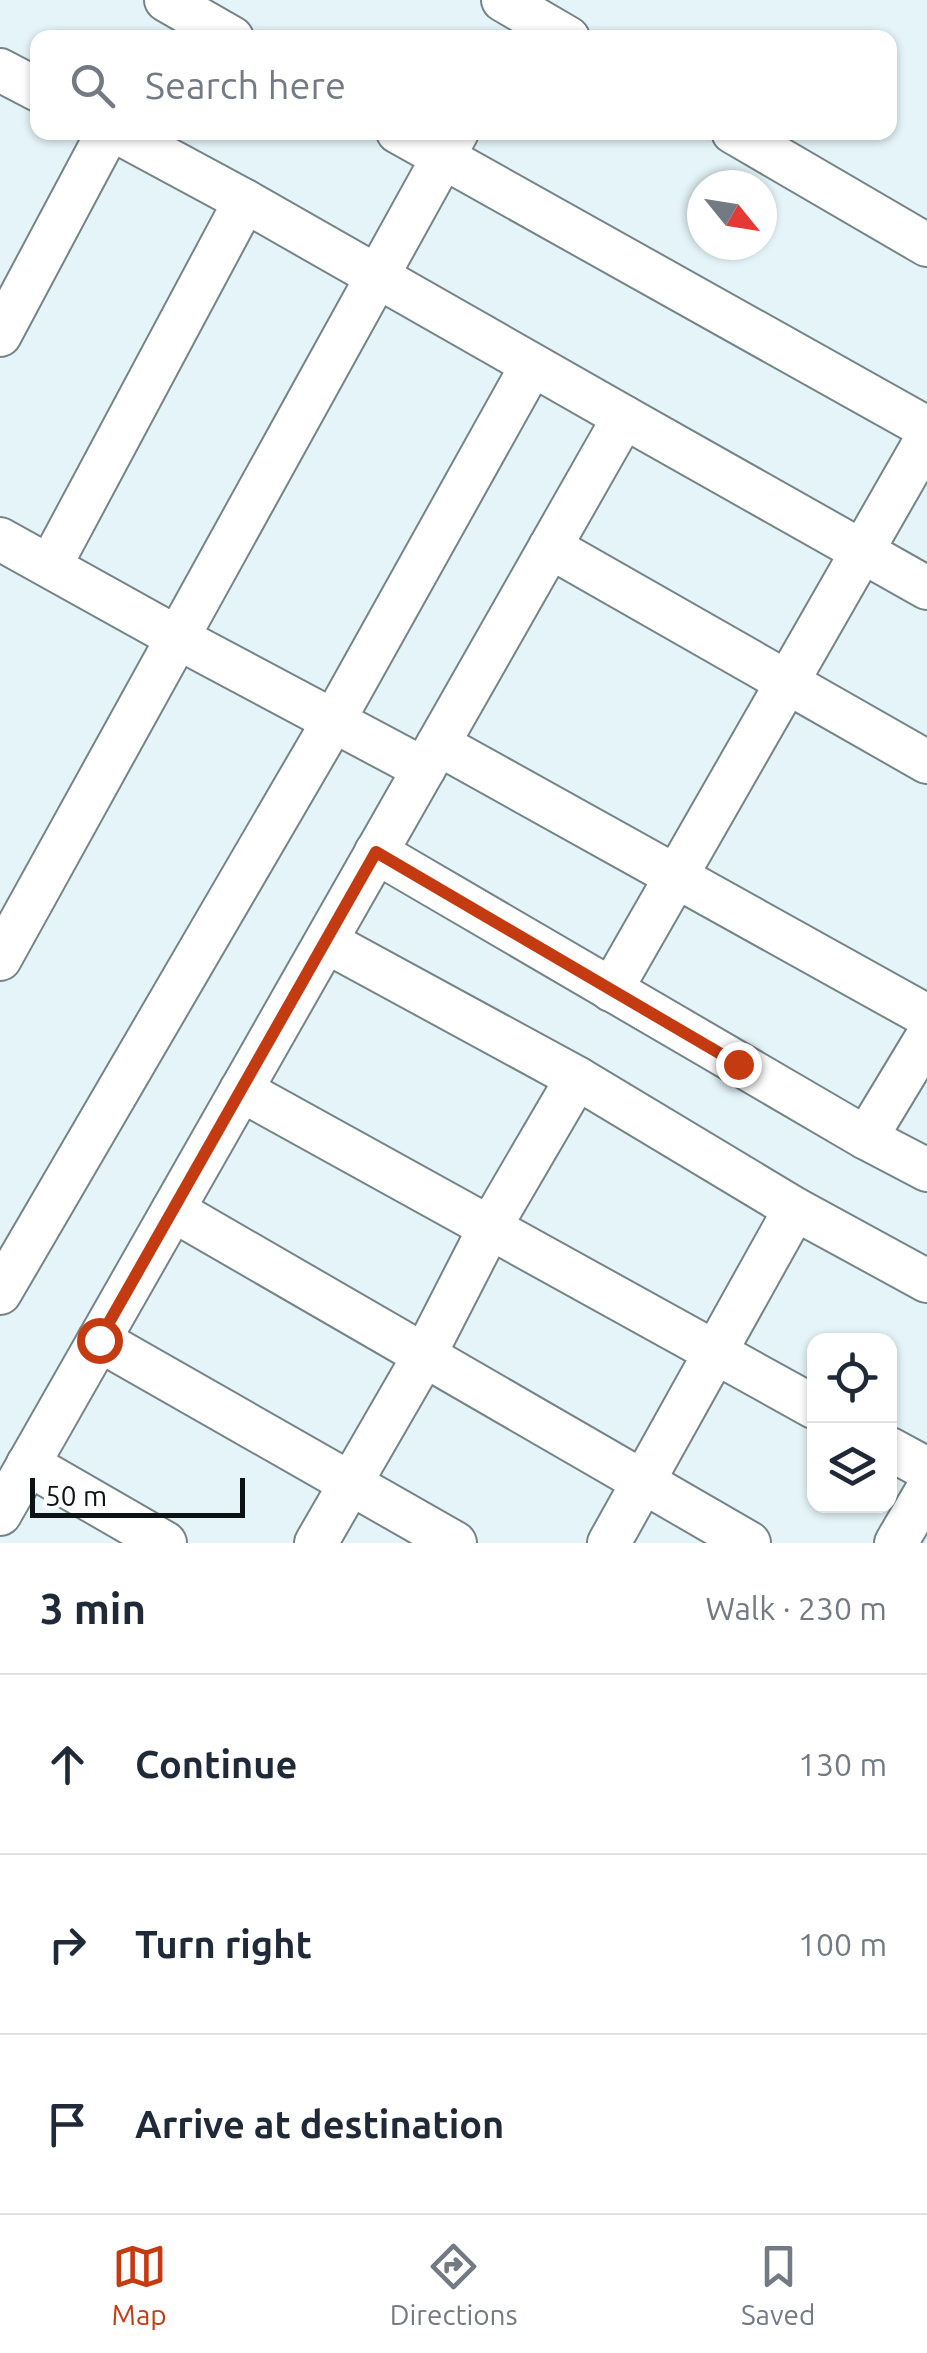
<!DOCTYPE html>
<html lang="en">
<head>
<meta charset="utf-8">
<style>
  :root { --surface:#fff; --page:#f2f2f3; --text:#1f2937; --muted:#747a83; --line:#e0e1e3; --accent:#c43b12 }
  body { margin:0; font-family:Ubuntu,sans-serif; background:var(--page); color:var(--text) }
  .controls { position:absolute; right:30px; bottom:30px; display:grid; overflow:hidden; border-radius:20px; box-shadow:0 2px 8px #0004 }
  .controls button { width:90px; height:90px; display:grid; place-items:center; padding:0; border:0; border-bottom:2px solid var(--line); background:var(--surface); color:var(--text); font:50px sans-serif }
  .compass { position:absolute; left:687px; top:170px; width:90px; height:90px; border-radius:50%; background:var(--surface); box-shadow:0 2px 8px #0004; rotate:120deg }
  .scale { position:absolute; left:30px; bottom:25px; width:215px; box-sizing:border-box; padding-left:10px; border:5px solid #0d1314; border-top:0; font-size:28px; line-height:35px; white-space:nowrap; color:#0d1314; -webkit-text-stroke:8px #fefefe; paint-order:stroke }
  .stop { position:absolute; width:30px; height:30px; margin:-22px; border:8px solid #c43b12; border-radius:50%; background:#fff }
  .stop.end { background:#c43b12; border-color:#fff; box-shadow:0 2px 10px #0008 }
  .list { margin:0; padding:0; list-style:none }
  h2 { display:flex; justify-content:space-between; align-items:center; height:130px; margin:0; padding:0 40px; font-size:42px }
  h2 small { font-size:32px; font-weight:400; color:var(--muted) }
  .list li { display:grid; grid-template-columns:65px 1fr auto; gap:30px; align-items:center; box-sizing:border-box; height:180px; padding:0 40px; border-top:2px solid var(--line) }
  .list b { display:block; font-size:38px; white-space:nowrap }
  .list em { font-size:32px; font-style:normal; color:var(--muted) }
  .icon { flex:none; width:55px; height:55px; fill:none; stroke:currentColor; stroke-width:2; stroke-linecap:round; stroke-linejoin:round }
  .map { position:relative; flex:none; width:927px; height:1543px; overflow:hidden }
  .search { position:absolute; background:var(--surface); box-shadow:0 2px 8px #0004; left:30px; right:30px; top:30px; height:110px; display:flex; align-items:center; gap:25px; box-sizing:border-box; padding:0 35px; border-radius:20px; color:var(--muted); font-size:38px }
  .sheet { height:670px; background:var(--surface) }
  nav { display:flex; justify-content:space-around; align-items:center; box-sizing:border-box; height:140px; border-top:2px solid var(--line); background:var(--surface); font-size:28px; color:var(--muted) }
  nav a { display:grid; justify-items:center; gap:5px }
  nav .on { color:var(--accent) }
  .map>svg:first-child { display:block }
</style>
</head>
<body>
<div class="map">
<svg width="927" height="1543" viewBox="0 0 927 1543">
  <rect width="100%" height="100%" fill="#e4f4f8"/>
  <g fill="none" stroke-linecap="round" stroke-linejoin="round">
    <g stroke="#768488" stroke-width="46">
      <g id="minor">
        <polyline points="166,0 232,38"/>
        <polyline points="503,0 568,38"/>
        <polyline points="0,70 38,90"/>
        <polyline points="398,132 927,428"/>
        <polyline points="733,132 927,245"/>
        <polyline points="0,335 108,132"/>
        <polyline points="624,417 927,588"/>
        <polyline points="0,539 178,638 424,769"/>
        <polyline points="550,547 927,762"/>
        <polyline points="50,566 245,201"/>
        <polyline points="438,744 927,1016"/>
        <polyline points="376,852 866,1138 927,1037"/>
        <polyline points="327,942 577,1078 795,1209 927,1281"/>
        <polyline points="0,959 457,132"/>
        <polyline points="611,990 927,438"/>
        <polyline points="241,1090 814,1407"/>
        <polyline points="866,1138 927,1170"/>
        <polyline points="173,1210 749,1543"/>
        <polyline points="0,1293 334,720 532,365"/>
        <polyline points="99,1340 455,1543"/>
        <polyline points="890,1449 927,1469"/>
        <polyline points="28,1464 165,1543"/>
        <polyline points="0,1514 624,417 245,201 117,132"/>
        <polyline points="316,1543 424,1356 490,1227 577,1078"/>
        <polyline points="609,1543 795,1209"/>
        <polyline points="896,1543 927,1490"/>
      </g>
    </g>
    <use href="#minor" stroke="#fff" stroke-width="42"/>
  </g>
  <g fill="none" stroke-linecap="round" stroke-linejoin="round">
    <polyline stroke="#c43b12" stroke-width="12" points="99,1340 376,852 738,1064"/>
  </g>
</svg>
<div class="controls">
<button><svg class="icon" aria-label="locate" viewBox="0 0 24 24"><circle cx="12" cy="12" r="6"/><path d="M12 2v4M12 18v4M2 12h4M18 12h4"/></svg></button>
<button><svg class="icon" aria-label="layers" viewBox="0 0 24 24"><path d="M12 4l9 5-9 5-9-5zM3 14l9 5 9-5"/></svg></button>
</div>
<svg class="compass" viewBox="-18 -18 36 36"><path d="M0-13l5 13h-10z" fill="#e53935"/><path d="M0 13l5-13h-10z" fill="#747a83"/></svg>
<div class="scale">50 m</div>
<div class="stop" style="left:99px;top:1340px"></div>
<div class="stop end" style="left:738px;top:1064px"></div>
<div class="search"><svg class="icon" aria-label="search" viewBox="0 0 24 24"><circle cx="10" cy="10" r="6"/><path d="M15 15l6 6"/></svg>Search here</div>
</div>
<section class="sheet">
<h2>3 min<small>Walk · 230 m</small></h2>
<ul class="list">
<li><svg class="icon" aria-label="ahead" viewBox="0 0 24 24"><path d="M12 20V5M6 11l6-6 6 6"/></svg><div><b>Continue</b></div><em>130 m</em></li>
<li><svg class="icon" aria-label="right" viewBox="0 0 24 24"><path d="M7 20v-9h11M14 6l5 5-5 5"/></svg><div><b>Turn right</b></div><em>100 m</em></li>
<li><svg class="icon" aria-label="arrive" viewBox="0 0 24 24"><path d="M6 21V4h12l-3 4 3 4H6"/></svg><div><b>Arrive at destination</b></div></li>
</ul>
</section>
<nav>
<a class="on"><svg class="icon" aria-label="map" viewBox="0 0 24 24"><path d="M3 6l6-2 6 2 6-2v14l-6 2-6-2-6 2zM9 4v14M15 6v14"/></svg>Map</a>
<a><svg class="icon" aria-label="directions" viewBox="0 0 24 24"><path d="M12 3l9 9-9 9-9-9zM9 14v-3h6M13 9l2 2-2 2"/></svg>Directions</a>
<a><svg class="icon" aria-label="saved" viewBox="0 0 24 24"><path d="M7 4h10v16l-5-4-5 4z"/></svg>Saved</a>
</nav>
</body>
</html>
